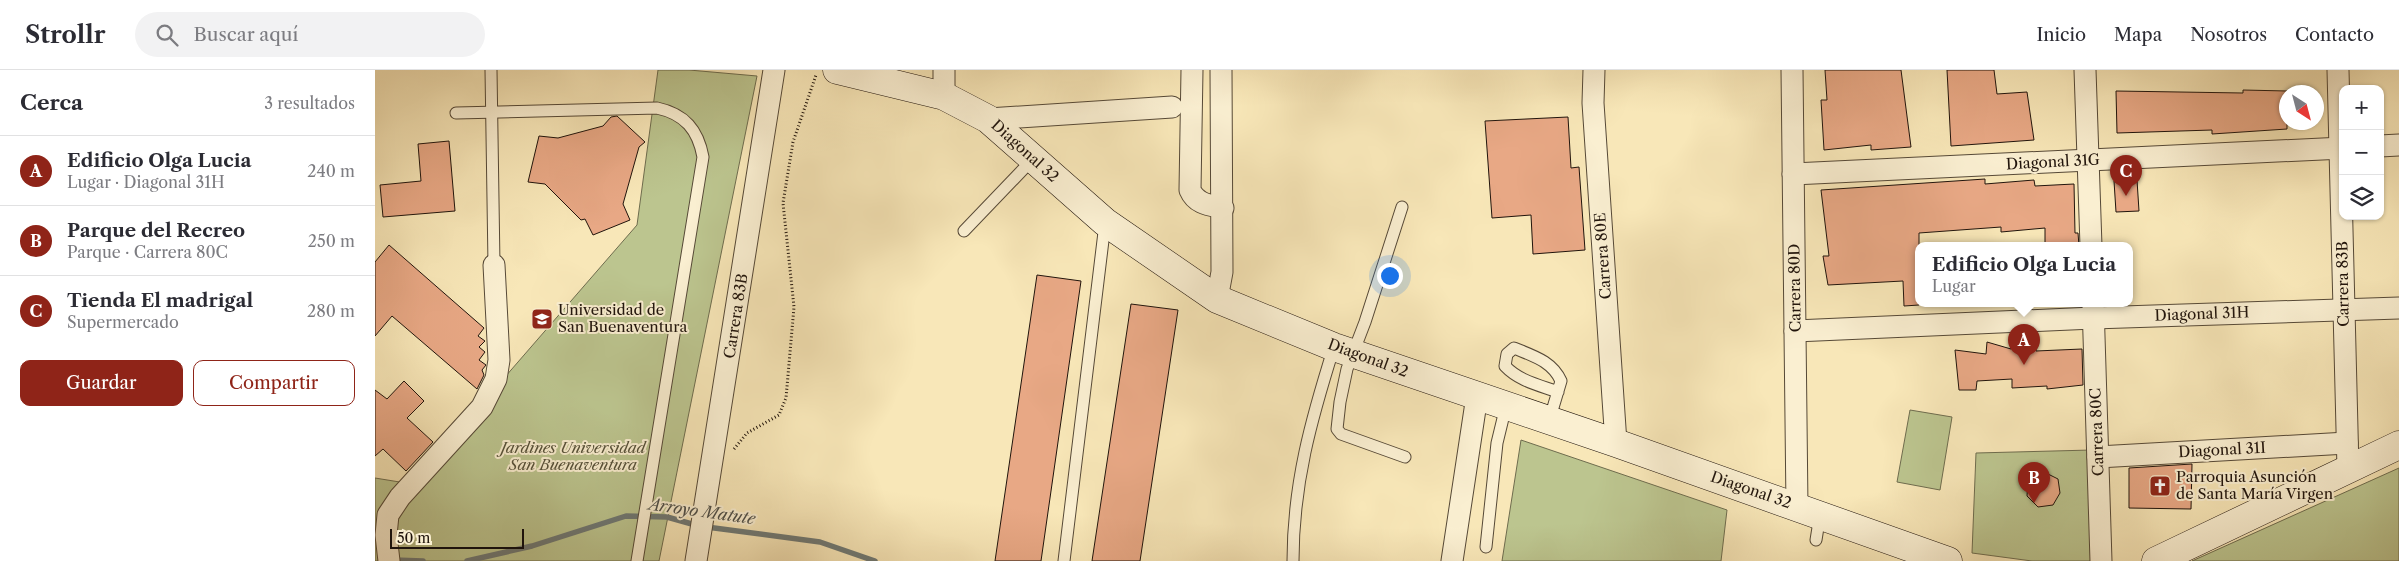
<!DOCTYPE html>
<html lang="es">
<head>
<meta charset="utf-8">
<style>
  :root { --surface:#fff; --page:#f2f2f3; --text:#2b2b33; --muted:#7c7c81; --line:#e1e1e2; --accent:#8f2418 }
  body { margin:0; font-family:"Libre Caslon Text",serif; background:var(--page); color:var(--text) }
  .controls { position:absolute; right:15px; top:15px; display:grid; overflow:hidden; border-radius:10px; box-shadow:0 1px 4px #0004 }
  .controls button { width:45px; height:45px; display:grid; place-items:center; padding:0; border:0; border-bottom:1px solid var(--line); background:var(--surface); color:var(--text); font:25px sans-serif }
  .compass { position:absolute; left:1904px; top:15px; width:45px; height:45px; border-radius:50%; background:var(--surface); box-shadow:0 1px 4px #0004; rotate:144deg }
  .scale { position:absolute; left:15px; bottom:12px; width:134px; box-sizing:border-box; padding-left:5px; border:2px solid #20140c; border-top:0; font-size:14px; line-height:18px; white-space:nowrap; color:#20140c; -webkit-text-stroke:4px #faefd1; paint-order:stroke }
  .you { position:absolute; left:1014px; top:205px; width:18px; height:18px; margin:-12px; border:4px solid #fff; border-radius:50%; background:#1a73e8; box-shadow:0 0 0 8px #1a73e833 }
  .badge { display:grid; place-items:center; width:32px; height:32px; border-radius:50%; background:var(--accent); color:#fff; font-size:16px; font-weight:700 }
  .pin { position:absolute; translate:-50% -41px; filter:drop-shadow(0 1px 2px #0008) }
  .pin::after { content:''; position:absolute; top:26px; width:18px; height:15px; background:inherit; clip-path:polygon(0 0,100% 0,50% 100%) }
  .popup { position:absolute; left:1540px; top:172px; width:218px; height:65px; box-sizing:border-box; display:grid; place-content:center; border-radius:10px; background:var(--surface); filter:drop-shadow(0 1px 4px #0005); font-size:16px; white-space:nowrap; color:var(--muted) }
  .popup b { font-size:19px; color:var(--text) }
  .popup::after { content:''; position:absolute; left:50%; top:100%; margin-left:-10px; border:10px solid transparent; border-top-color:var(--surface) }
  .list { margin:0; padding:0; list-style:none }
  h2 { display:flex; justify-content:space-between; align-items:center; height:65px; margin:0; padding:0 20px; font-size:21px }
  h2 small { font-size:16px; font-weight:400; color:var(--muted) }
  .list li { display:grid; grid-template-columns:32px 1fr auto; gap:15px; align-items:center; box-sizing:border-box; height:70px; padding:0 20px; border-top:1px solid var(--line) }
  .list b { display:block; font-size:19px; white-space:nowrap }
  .list p { margin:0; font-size:16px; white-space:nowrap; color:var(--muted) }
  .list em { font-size:16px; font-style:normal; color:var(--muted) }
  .actions { display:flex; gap:10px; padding:15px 20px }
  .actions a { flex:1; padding:11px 0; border:1px solid var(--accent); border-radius:10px; text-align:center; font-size:18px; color:var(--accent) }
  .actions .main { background:var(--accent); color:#fff }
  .icon { flex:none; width:28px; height:28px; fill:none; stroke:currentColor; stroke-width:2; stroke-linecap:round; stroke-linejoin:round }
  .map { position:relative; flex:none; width:2024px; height:491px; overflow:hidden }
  header { display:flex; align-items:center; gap:30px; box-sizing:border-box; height:70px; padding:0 25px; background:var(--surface); border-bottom:1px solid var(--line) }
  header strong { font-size:24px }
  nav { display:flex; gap:28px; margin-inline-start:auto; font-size:18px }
  .search { width:350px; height:45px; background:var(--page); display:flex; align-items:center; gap:12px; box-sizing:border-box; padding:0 18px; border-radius:28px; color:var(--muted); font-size:19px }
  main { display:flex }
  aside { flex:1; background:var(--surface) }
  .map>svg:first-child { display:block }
</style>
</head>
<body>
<header>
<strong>Strollr</strong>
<div class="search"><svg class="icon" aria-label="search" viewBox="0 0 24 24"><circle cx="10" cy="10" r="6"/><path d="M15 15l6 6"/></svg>Buscar aquí</div>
<nav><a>Inicio</a><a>Mapa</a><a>Nosotros</a><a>Contacto</a></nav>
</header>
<main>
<aside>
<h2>Cerca<small>3 resultados</small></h2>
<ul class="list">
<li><span class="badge">A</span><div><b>Edificio Olga Lucia</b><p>Lugar · Diagonal 31H</p></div><em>240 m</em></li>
<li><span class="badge">B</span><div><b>Parque del Recreo</b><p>Parque · Carrera 80C</p></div><em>250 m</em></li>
<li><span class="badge">C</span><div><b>Tienda El madrigal</b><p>Supermercado</p></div><em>280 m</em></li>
</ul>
<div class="actions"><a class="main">Guardar</a><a>Compartir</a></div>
</aside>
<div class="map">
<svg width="2024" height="491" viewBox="0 0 2024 491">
  <rect width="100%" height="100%" fill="#f8e7b8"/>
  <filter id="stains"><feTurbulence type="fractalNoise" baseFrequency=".004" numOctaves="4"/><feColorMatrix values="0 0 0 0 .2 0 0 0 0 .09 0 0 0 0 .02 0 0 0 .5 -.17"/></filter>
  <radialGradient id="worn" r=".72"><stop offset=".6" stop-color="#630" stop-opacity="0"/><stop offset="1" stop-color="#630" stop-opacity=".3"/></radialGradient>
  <g fill="#bcc58f" stroke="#6e6c4e">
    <polygon points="283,0 314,0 382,6 284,491 0,491 0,408 37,414 262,155"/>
    <polygon points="1535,340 1577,347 1565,420 1522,412"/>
    <polygon points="1146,370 1352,440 1346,491 1127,491"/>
    <polygon points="1717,380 1720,491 1657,491 1597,483 1601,383"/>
    <polygon points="2024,398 2024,491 1817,491"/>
  </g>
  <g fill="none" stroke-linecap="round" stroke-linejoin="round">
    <g stroke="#6f7975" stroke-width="5.5">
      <polyline points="19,490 48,491"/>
      <polyline points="92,491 157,476 251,446 292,447 324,456 445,472 500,491"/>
    </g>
  </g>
  <g fill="#e8a885" stroke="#20140c">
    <polygon points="1450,0 1526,0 1536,77 1496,80 1496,75 1449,80 1446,30 1452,30"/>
    <polygon points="1572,0 1619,0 1622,24 1652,22 1659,70 1576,76"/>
    <polygon points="1868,20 1912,21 1912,59 1837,64 1837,60 1742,63 1741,21 1868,23"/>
    <polygon points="242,46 270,72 264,77 248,134 255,150 218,165 210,149 206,150 170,114 153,112 164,66 183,68 228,56 236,47"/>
    <polygon points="1193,47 1196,98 1204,97 1210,180 1158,184 1156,145 1117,148 1110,51"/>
    <polygon points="74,71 80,141 8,147 5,115 46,111 43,74"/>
    <polygon points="1610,109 1610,114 1659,110 1660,116 1699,114 1700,163 1703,163 1704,176 1670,176 1670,158 1626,162 1626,157 1544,163 1544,235 1529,236 1528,211 1453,215 1448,186 1454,186 1446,120"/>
    <polygon points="1762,110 1764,141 1741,142 1739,111"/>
    <polygon points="14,175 109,258 103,266 110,271 104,277 110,282 104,290 111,295 107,300 109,305 102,319 17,246 0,266 0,192"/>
    <polygon points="662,205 706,211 666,491 620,491"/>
    <polygon points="756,234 803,240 765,491 717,491"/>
    <polygon points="1635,271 1661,272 1661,281 1707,279 1708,315 1672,319 1672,316 1637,318 1637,309 1602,311 1601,320 1584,320 1580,280 1611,284 1612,272 1636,279"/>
    <polygon points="29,311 49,331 32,348 58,372 31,401 8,379 0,386 0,320 12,329"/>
    <polygon points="1817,394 1816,439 1754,438 1754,398"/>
    <polygon points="1669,402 1683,409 1685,423 1678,435 1663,437 1652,426 1653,410"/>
  </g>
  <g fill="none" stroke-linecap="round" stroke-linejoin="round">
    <g stroke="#564937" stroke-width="13">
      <g id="lane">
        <polyline points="116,0 119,195"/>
        <path d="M81 43 282 38C310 44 323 60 328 87L262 491"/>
        <polyline points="1027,137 990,252 972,299 965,332 962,359 966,364 1030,387"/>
        <polyline points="589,161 658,89"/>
        <path d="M1174 351 1186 311C1177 291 1158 286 1139 278L1132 284 1130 296C1144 311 1164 315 1183 322"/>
        <polyline points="1441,470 1445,445"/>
        <polyline points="1111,477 1122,373 1131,336"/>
        <polyline points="689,491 730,154"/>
        <path d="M918 491C918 414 936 350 959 277"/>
      </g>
    </g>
    <g stroke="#564937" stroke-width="23">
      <g id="street">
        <polyline points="569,0 569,26"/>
        <path d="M817 0 815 120C821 134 834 135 848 138"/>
        <polyline points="1219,0 1218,33 1241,373"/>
        <polyline points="1417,0 1422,437"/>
        <polyline points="1710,0 1716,176"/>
        <polyline points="1963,0 1973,399"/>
        <polyline points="613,49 797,37"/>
        <polyline points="2005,76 2024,75"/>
        <polyline points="1418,104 1968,78"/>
        <polyline points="842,229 847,202 846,0"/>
        <polyline points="1718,234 1726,491"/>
        <polyline points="1420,261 1718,248 2024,238"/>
        <polyline points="1723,387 1972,373"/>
        <polyline points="14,491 11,465 13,445 25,427 107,337 121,309 124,290 119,195"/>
        <polyline points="321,491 399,0"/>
        <polyline points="1077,491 1102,326"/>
      </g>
    </g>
    <g stroke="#20140c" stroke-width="29">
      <g id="secondary">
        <polyline points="462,0 569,26 613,49 730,152 842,229 959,277 1241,373 1573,491"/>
        <polyline points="1781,491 2024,375"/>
      </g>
    </g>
    <polyline stroke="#20140c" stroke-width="3" stroke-dasharray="1 2.5" stroke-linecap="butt" points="359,379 372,363 404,345 411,328 419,237 408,133 418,72 441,5"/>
    <use href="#lane" stroke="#faefd1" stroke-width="11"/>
    <use href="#street" stroke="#faefd1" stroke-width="21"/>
    <use href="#secondary" stroke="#faefd1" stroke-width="28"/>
  </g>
  <defs>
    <g id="university-square" transform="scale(1.125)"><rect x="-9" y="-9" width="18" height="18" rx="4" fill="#8f2418" stroke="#faefd1"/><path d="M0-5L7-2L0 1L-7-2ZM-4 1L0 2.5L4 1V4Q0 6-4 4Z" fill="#fff"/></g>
    <g id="church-square" transform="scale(1.125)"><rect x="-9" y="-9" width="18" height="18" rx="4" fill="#8f2418" stroke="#faefd1"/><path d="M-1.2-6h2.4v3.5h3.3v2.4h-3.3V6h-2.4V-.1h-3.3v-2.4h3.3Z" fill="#fff"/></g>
  </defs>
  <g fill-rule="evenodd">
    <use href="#university-square" x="167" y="249"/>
    <use href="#church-square" x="1785" y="416"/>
  </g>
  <g text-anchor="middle" stroke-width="4" stroke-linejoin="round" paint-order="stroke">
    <g font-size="15" fill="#20140c" stroke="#faefd1">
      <text transform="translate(650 81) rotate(42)" y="5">Diagonal 32</text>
      <text transform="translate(1678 92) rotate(-3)" y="5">Diagonal 31G</text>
      <text transform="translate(1228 186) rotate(-94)" y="5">Carrera 80E</text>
      <text transform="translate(1968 214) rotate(-91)" y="5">Carrera 83B</text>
      <text transform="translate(1420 218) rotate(-91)" y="5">Carrera 80D</text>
      <text transform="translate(1827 244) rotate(-2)" y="5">Diagonal 31H</text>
      <text transform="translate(361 246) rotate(-81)" y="5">Carrera 83B</text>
      <text transform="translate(993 288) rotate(20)" y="5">Diagonal 32</text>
      <text transform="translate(1722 362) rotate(-92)" y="5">Carrera 80C</text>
      <text transform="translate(1847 380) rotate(-3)" y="5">Diagonal 31I</text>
      <text transform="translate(1376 420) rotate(19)" y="5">Diagonal 32</text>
    </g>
    <g font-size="15" fill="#20140c" stroke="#faefd1" text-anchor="start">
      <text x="183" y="245">Universidad de<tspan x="183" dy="17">San Buenaventura</tspan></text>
      <text x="1801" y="412">Parroquia Asunción<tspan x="1801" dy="17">de Santa María Virgen</tspan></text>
    </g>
    <g font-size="15" font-style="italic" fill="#57523a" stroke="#faefd1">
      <text x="198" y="383">Jardines Universidad<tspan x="198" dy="17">San Buenaventura</tspan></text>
    </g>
    <g font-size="16" font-style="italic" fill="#4e4f49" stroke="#faefd1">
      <text transform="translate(327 441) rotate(8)" y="6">Arroyo Matute</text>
    </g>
  </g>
  <rect width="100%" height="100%" filter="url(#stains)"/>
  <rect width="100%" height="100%" fill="url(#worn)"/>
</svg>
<div class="controls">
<button>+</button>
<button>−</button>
<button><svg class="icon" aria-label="layers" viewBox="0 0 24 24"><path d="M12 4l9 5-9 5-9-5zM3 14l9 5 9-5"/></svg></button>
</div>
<svg class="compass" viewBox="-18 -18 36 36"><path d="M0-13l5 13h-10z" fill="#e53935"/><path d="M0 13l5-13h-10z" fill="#7c7c81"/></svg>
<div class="scale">50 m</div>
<div class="you"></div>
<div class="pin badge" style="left:1649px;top:295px">A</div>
<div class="popup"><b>Edificio Olga Lucia</b>Lugar</div>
<div class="pin badge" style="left:1659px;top:433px">B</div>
<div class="pin badge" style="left:1751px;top:126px">C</div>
</div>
</main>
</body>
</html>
